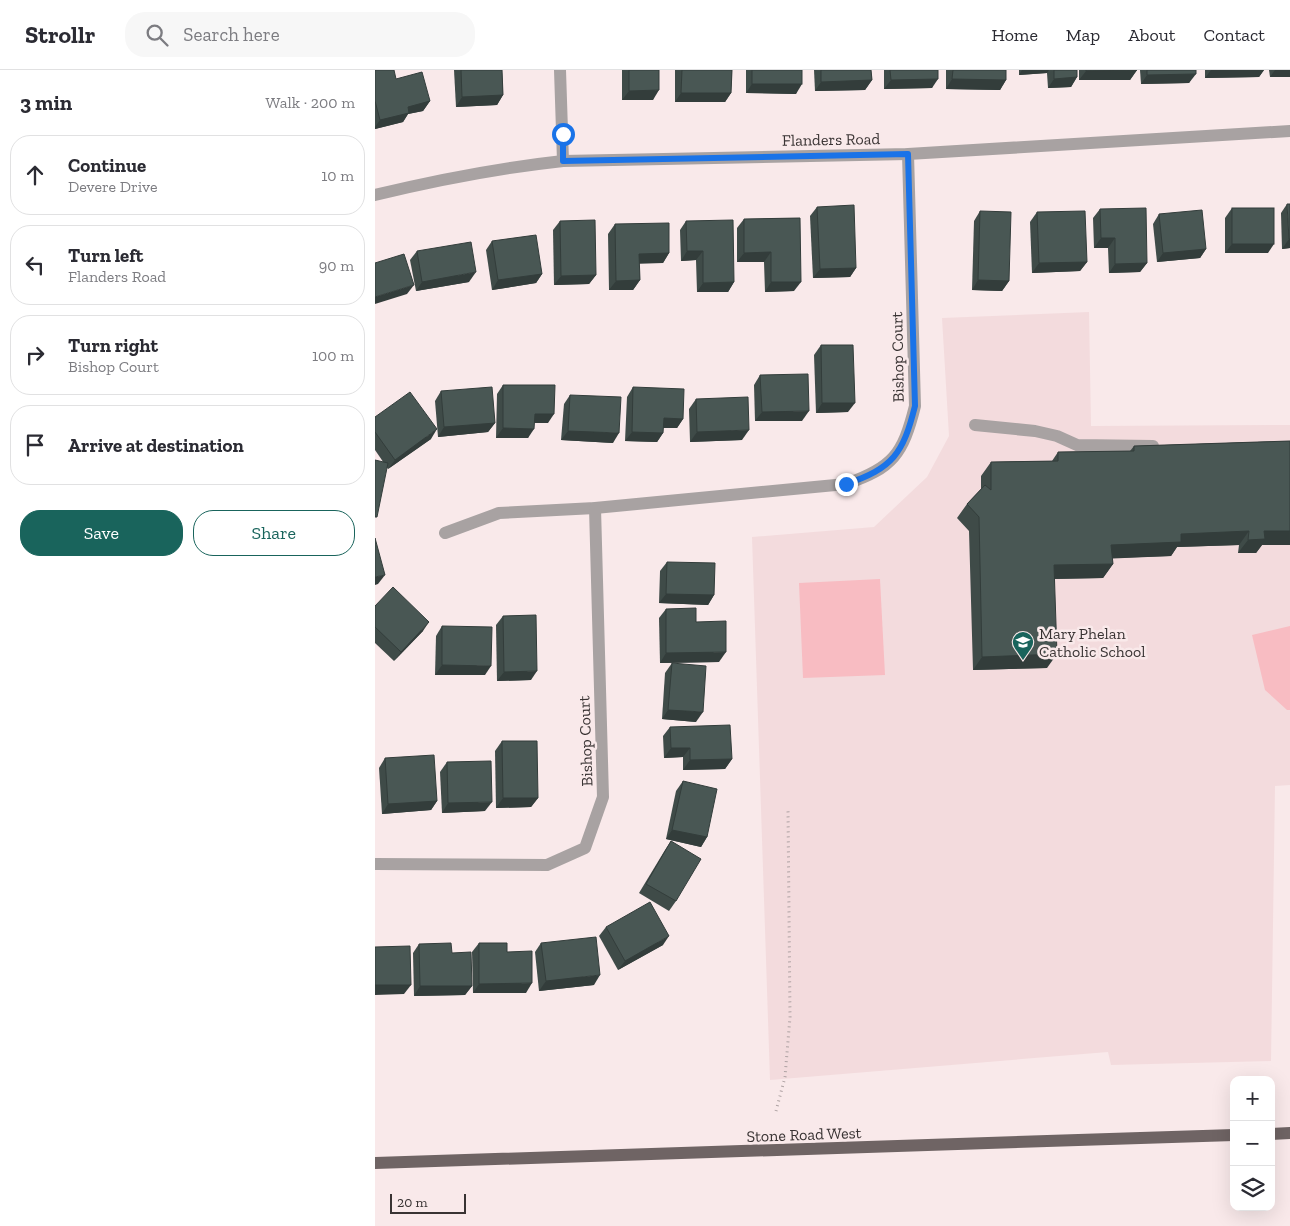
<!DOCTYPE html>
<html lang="en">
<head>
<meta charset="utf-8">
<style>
  :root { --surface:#fff; --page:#f7f7f7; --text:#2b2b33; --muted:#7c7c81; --line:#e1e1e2; --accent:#19645c }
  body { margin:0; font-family:"Zilla Slab",serif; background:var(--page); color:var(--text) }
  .controls { position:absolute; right:15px; bottom:15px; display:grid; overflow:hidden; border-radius:10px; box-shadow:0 5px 20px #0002 }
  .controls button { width:45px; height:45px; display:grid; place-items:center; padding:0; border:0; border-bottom:1px solid var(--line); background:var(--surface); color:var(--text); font:25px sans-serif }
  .scale { position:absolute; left:15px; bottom:12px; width:76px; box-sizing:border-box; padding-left:5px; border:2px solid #393333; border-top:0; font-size:14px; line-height:18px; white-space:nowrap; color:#393333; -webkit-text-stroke:4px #f9e9ea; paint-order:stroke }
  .stop { position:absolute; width:15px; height:15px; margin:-11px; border:4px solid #1a73e8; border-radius:50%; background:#fff }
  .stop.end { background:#1a73e8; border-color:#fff; box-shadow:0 1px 5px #0008 }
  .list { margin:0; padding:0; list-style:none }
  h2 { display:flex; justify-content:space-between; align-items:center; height:65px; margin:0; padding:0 20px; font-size:21px }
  h2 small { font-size:16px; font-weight:400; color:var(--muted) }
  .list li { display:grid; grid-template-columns:32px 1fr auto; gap:15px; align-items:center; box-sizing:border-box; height:80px; margin:0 10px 10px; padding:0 10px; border:1px solid var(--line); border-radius:20px }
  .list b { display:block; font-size:19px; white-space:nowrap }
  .list p { margin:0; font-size:16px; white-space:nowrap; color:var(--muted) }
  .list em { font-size:16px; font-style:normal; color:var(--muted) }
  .actions { display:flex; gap:10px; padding:15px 20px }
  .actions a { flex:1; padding:11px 0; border:1px solid var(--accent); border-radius:20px; text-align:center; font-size:18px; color:var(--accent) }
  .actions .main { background:var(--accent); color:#fff }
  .icon { flex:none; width:28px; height:28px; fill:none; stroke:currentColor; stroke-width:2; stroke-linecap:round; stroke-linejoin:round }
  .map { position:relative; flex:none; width:915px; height:1156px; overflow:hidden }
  header { display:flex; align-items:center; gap:30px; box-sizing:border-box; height:70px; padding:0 25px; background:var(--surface); border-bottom:1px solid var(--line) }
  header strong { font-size:24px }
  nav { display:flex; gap:28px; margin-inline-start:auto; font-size:18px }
  .search { width:350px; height:45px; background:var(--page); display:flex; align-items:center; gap:12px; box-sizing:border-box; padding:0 18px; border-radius:20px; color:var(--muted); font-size:19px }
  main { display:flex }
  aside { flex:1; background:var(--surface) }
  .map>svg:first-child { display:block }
</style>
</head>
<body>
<header>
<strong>Strollr</strong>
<div class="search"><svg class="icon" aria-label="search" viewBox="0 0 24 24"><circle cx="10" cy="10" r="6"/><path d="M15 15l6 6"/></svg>Search here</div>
<nav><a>Home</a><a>Map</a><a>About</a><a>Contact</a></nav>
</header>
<main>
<aside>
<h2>3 min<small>Walk · 200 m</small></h2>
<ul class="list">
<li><svg class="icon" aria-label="ahead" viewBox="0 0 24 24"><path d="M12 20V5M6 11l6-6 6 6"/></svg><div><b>Continue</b><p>Devere Drive</p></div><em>10 m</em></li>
<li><svg class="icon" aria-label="left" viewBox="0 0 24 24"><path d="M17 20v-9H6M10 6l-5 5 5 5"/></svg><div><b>Turn left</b><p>Flanders Road</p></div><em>90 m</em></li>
<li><svg class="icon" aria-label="right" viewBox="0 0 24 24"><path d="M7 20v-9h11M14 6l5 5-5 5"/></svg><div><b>Turn right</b><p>Bishop Court</p></div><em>100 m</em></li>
<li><svg class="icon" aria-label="arrive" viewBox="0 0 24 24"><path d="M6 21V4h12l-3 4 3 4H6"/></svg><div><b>Arrive at destination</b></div></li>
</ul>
<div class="actions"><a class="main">Save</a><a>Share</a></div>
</aside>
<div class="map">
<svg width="915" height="1156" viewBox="0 0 915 1156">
  <rect width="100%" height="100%" fill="#f9e9ea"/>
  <polygon fill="#f3dbdd" points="714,242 716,356 915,355 915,715 900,716 896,991 736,995 733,982 395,1010 377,467 499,457 552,407 574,366 567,248"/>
  <g fill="#f8bcc2">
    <polygon points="505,509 510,605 428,608 424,513"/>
    <polygon points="915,556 915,640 912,640 890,620 877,565"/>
  </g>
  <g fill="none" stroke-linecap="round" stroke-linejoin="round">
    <polyline stroke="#aea2a3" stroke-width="3" stroke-dasharray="1 4" stroke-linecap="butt" points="401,1041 410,1007 415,947 413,740"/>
    <g stroke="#a8a2a2" stroke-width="12">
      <polyline points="185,0 188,91"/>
      <path d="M0 125C62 110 124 98 188 91L533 84 915 61"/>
      <polyline points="600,355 660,361 682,366 702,375 778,376"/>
      <path d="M70 463 124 443 220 438 471 414C518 398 528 384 540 336L533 84"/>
      <polyline points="0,794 172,795 210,778 228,727 220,438"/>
    </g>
    <g stroke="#6f6464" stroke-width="12">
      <polyline points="896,1064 915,1063"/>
      <polyline points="0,1093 859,1065"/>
    </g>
  </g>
  <g fill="#3f4b48">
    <polygon points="0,0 21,9 55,31 48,41 33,44 28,52 0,59"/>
    <polygon points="79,0 127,0 128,25 122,35 81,37"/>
    <polygon points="247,0 284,0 278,30 247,30"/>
    <polygon points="300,0 357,0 356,23 350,32 300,32"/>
    <polygon points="371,0 427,0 421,24 371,23"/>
    <polygon points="439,0 496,0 497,10 490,20 440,21"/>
    <polygon points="509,0 563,0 557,18 509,19"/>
    <polygon points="571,0 631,0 631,10 625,20 571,19"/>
    <polygon points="644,0 702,0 702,7 696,17 673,18 672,3 644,5"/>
    <polygon points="704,0 762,0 755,10 704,10"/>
    <polygon points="765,0 821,0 814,13 766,14"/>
    <polygon points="830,0 889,0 884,7 830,8"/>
    <polygon points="894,0 915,0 915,7 895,7"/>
    <polygon points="912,134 915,178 907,179 906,143"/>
    <polygon points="442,137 481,198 475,207 438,208 435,146"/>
    <polygon points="857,138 893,183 850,183 850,148"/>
    <polygon points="725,139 772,193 765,202 734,203 733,178 719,178 718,148"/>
    <polygon points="605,141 634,211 627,221 597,220 599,151"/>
    <polygon points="662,142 712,192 705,201 657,203 655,152"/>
    <polygon points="784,144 831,179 825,188 782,192 778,154"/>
    <polygon points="425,148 419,221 390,222 389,192 362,192 362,158 369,149"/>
    <polygon points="185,151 221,205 214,214 179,215 178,160"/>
    <polygon points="311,151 359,212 353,222 322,222 321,190 306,191 305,160"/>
    <polygon points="240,154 294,183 288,193 264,193 265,210 258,220 234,220 233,164"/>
    <polygon points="117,171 167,204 161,213 117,220 111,180"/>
    <polygon points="42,181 94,212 41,221 35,190"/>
    <polygon points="446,275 473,342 441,343 439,285"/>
    <polygon points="385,305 427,351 380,351 379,315"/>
    <polygon points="128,315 173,353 159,353 153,368 121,368 122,324"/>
    <polygon points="258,317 308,349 302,358 288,358 288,363 282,372 250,371 252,327"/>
    <polygon points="66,321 120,353 113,362 63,367 60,331"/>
    <polygon points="195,325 238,373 186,370 189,334"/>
    <polygon points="321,329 367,370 315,372 314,339"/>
    <polygon points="0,347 56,369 13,399 0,380"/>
    <polygon points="915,371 887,475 881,483 863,483 864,475 802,477 796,486 737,488 738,494 728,508 680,509 672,598 598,600 594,461 582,448 592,434 606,419 606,406 616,392 677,391 683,382 755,381 759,376"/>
    <polygon points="292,492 339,525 333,535 284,533 285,501"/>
    <polygon points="0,536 48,561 19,591 0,573"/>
    <polygon points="291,539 321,552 344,592 285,593 284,548"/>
    <polygon points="128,546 156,610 122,611 121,555"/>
    <polygon points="67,556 110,605 60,605 61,566"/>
    <polygon points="297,593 321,652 287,649 290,603"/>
    <polygon points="295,657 357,689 350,699 308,700 308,687 289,688 288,666"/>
    <polygon points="127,671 163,728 156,737 121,738 120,681"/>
    <polygon points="10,688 62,731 56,740 7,744 4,698"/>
    <polygon points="72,692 110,741 67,743 65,702"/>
    <polygon points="308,711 332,767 326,777 291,769 301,721"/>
    <polygon points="296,771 301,831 294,841 264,823 290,780"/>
    <polygon points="231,857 288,875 243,900 224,866"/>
    <polygon points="104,873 132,882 151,923 98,923 97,882"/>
    <polygon points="166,873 219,915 164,921 160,882"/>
    <polygon points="44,874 77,883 97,916 90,925 39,926 38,883"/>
  </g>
  <g fill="#333d3b">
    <polygon points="647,0 674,0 672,3 644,5"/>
    <polygon points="762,0 755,10 704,10 711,1"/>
    <polygon points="836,0 889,0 884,7 830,8"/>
    <polygon points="900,0 915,0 915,7 895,7"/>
    <polygon points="821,4 814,13 766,14 772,5"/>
    <polygon points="702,7 696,17 673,18 679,9"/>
    <polygon points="563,9 557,18 509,19 516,10"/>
    <polygon points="577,9 631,10 625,20 571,19"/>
    <polygon points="497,10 490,20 440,21 446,12"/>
    <polygon points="377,14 427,14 421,24 371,23"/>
    <polygon points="284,20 278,30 247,30 254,21"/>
    <polygon points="306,23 356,23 350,32 300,32"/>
    <polygon points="128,25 122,35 81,37 87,27"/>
    <polygon points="55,31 48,41 33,44 28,52 0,59 0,57 5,50 33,37"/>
    <polygon points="726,168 740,168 733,178 719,178"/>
    <polygon points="914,169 915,169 915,178 907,179"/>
    <polygon points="857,174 899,174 893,183 850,183"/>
    <polygon points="831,179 825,188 782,192 788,183"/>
    <polygon points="312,181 328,181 321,190 306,191"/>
    <polygon points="396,182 389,192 362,192 369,183"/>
    <polygon points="294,183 288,193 257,194 264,184"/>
    <polygon points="712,192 705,201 657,203 664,193"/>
    <polygon points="772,193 765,202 734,203 740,194"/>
    <polygon points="481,198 475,207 438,208 445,199"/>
    <polygon points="101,202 94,212 41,221 47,212"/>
    <polygon points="167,204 161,213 117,220 123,210"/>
    <polygon points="221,205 214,214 179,215 186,206"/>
    <polygon points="265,210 258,220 234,220 241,211"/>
    <polygon points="603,210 634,211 627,221 597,220"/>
    <polygon points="359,212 353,222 322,222 328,213"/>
    <polygon points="396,212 426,212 419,221 390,222"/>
    <polygon points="39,215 32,224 0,234 0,227"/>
    <polygon points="447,333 480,333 473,342 441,343"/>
    <polygon points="434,341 427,351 380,351 387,342"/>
    <polygon points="160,344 179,344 173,353 153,353"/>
    <polygon points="289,348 308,349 302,358 282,358"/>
    <polygon points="120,353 113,362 63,367 69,357"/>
    <polygon points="128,358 159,359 153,368 121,368"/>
    <polygon points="62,359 56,369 13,399 20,390"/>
    <polygon points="374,360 367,370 315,372 322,362"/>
    <polygon points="193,361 244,363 238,373 186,370"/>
    <polygon points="257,362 288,363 282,372 250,371"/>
    <polygon points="874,461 864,475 802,477 796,486 726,489 736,475 806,464"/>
    <polygon points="889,461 915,461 915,475 887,475 881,483 863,483 873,470"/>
    <polygon points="738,494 728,508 670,509 679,495"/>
    <polygon points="10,505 3,514 0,515 0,507"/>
    <polygon points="291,524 339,525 333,535 284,533"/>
    <polygon points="54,552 48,561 19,591 26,582"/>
    <polygon points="351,582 344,592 285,593 291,583"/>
    <polygon points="682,584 672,598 598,600 607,587"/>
    <polygon points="67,595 116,596 110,605 60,605"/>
    <polygon points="162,601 156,610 122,611 129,602"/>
    <polygon points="293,640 328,642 321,652 287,649"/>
    <polygon points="296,678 315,678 308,687 289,688"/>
    <polygon points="357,689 350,699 308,700 315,690"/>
    <polygon points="128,728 163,728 156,737 121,738"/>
    <polygon points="62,731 56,740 7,744 13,734"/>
    <polygon points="117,732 110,741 67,743 73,733"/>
    <polygon points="297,760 332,767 326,777 291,769"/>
    <polygon points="294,866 288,875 243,900 250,891"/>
    <polygon points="225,905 219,915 164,921 171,911"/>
    <polygon points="157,913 151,923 98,923 104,914"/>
    <polygon points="0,915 36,915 29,924 0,925"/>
    <polygon points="45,916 97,916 90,925 39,926"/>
  </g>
  <g fill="#495754" stroke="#333d3b">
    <polygon points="0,0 19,0 21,9 47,2 55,31 33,37 34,43 5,50 0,31"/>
    <polygon points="86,0 127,0 128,25 87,27"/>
    <polygon points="254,0 284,0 284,20 254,21"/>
    <polygon points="307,0 357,0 356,23 306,23"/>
    <rect x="377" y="0" width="50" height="14"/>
    <polygon points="446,0 496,0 497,10 446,12"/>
    <polygon points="515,0 563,0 563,9 516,10"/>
    <polygon points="578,0 631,0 631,10 577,9"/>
    <polygon points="679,0 702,0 702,7 679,9"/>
    <polygon points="711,0 762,0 711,1"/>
    <polygon points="772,0 821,0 821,4 772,5"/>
    <polygon points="912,134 915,134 915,169 914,169"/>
    <polygon points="479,135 481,198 445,199 442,137"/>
    <polygon points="771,138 772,193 740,194 740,168 726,168 725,139"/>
    <rect x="857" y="138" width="42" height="36"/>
    <polygon points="827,140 831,179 788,183 784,144"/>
    <polygon points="605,141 636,142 634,211 603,210"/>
    <polygon points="710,141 712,192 664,193 662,142"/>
    <polygon points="425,148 426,212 396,212 396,182 369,183 369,149"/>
    <polygon points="220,150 221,205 186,206 185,151"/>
    <polygon points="358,150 359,212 328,213 328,181 312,181 311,151"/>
    <polygon points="294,153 294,183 264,184 265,210 241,211 240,154"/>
    <polygon points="161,165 167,204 123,210 117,171"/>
    <polygon points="96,172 101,202 47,212 42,181"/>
    <polygon points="29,184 39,215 0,227 0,193"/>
    <polygon points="446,275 478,275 480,333 447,333"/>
    <polygon points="433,304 434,341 387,342 385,305"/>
    <polygon points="128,315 180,315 179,344 160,344 159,359 128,358"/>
    <polygon points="117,317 120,353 69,357 66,321"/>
    <polygon points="258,317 309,319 308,349 289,348 288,363 257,362"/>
    <polygon points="35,322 62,359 20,390 0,362 0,347"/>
    <polygon points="195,325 246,327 244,363 193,361"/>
    <polygon points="373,327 374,360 322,362 321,329"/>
    <polygon points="915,371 915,461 889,461 890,469 873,470 874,461 806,464 806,472 736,475 738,494 679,495 682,584 607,587 604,447 592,434 610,415 616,420 616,392 683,391 683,382 759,381 759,376"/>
    <polygon points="0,390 13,393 2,447 0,447"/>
    <polygon points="0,468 10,505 0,507"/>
    <polygon points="292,492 340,493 339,525 291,524"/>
    <polygon points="18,517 54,552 26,582 0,557 0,536"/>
    <polygon points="321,538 321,552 351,551 351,582 291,583 291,539"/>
    <polygon points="161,545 162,601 129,602 128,546"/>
    <polygon points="67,556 117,557 116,596 67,595"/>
    <polygon points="297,593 331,596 328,642 293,640"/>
    <polygon points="355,655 357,689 315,690 315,678 296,678 295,657"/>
    <polygon points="127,671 162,671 163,728 128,728"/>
    <polygon points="59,685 62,731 13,734 10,688"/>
    <polygon points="116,691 117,732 73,733 72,692"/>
    <polygon points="308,711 342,719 332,767 297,760"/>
    <polygon points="296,771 326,789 301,831 271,814"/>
    <polygon points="275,832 294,866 250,891 231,857"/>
    <polygon points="221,867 225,905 171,911 166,873"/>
    <polygon points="76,873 77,883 96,882 97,916 45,916 44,874"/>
    <polygon points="104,873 132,873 132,882 157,881 157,913 104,914"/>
    <polygon points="35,876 36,915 0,915 0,877"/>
  </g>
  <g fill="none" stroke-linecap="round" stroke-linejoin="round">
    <path stroke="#1a73e8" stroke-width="6" d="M188 64V91L533 84 540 336C528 384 518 398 471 414"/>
  </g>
  <defs>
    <g id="school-pin" transform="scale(1.125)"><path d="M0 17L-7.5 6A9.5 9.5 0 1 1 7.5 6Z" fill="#19645c" stroke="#f9e9ea"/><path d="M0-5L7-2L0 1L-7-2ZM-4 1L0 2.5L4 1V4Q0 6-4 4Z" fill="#fff"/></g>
  </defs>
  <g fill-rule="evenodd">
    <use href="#school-pin" x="648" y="572"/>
  </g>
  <g text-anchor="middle" stroke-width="5" stroke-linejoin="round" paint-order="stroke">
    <g font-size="16" fill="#393333" stroke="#f9e9ea">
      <text transform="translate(456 69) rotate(-1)" y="6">Flanders Road</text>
      <text transform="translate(522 287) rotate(-91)" y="6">Bishop Court</text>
      <text transform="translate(210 671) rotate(-92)" y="6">Bishop Court</text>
      <text transform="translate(429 1064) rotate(-2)" y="6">Stone Road West</text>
    </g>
    <g font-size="16" fill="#393333" stroke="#f9e9ea" text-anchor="start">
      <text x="664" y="569">Mary Phelan<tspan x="664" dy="18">Catholic School</tspan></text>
    </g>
  </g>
</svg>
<div class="controls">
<button>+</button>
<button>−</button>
<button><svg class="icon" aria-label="layers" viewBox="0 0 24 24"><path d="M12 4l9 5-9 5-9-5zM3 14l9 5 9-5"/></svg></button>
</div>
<div class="scale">20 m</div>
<div class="stop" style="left:188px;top:64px"></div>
<div class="stop end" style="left:471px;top:414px"></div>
</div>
</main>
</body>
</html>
